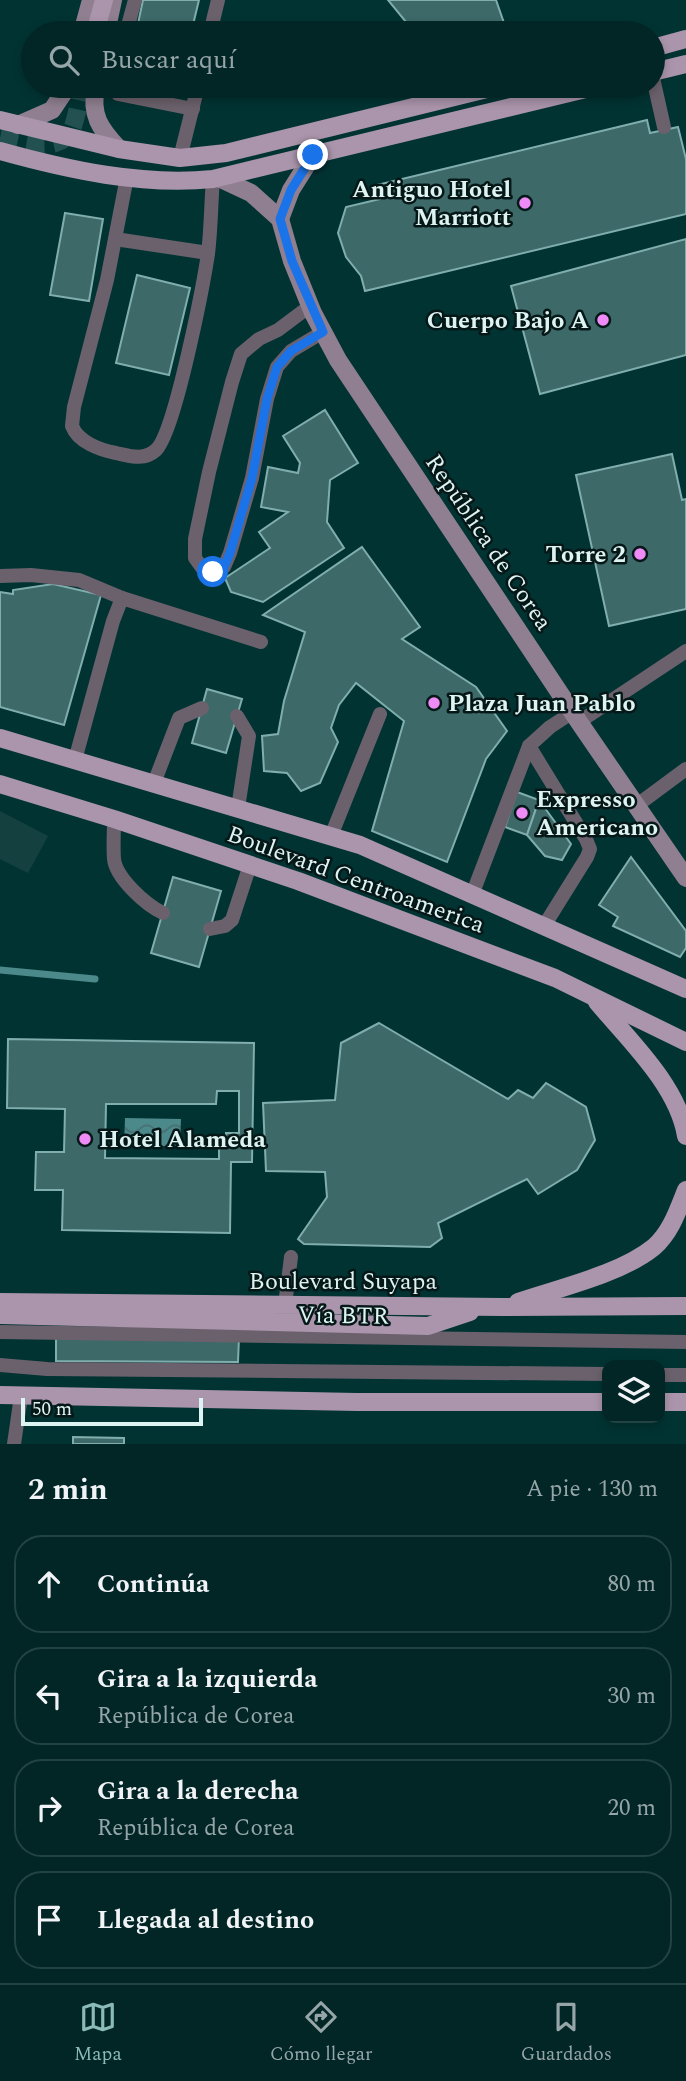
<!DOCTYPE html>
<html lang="es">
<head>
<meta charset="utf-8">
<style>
  :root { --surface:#022626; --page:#103232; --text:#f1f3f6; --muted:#96a5a7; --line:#234343; --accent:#8bbbb9 }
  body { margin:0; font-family:Spectral,serif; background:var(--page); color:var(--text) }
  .controls { position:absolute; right:21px; bottom:21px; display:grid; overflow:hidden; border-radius:14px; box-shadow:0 4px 10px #0003 }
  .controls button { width:63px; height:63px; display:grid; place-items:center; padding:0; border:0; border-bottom:2px solid var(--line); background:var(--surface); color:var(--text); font:35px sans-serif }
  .scale { position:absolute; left:21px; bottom:18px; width:182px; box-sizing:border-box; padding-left:7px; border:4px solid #ddf4f3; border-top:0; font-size:19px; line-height:24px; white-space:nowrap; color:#ddf4f3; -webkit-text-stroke:5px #061718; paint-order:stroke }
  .stop { position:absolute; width:21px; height:21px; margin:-16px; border:5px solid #1a73e8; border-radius:50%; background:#fff }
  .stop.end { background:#1a73e8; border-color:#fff; box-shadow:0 2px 7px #0008 }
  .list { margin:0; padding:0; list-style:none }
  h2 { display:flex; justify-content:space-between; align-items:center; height:91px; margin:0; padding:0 28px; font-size:30px }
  h2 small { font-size:23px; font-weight:400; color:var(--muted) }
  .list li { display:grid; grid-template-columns:46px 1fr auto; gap:21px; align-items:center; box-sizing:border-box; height:98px; margin:0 14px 14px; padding:0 14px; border:2px solid var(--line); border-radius:28px }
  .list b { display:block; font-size:26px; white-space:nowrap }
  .list p { margin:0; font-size:23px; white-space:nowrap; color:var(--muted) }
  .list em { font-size:23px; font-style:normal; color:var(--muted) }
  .icon { flex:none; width:38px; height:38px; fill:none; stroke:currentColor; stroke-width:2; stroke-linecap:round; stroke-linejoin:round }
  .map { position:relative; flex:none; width:686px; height:1444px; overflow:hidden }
  .search { position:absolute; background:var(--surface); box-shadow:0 4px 10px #0003; left:21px; right:21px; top:21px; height:77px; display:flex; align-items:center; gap:18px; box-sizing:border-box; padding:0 24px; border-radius:38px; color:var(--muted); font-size:26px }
  .sheet { height:539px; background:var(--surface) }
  nav { display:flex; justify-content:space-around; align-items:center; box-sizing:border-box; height:98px; border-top:2px solid var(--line); background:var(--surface); font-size:19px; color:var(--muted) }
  nav a { display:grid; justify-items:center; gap:4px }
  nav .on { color:var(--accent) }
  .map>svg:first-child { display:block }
</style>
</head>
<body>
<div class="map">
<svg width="686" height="1444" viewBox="0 0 686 1444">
  <defs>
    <pattern id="water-waves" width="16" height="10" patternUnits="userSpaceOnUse" patternTransform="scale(1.75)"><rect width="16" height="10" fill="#4c898a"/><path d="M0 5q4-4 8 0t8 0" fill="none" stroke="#486f70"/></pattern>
  </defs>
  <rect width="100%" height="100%" fill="#023333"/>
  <polygon fill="#154040" points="0,811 48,836 28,873 0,859"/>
  <polygon fill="url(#water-waves)" points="125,1118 181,1119 180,1146 124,1146"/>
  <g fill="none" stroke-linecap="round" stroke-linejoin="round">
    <polyline stroke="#4c898a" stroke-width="7" points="0,970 95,979"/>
  </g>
  <g fill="#3e6969" stroke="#80adad" stroke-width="2" fill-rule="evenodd">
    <polygon points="143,0 199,0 191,33 136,33"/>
    <polygon points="388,0 496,0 504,23 460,33 415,33"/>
    <polygon points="647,120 650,133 678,127 686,159 686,214 365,291 361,276 346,257 338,233 346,207 380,199 377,185"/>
    <polygon points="65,213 103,219 89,301 50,295"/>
    <polygon points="686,239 686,355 540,394 511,286"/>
    <polygon points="137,275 190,288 169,375 116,363"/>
    <polygon points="325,410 358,463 330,480 327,522 344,548 263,602 231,592 225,578 270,548 259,532 288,512 261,507 268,467 298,473 300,463 283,436"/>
    <polygon points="672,454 682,500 686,499 686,609 609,626 576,475"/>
    <polygon points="362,547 420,627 402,639 476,687 507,731 486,759 447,862 372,831 404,721 356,683 339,705 331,728 338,742 320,783 301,791 287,773 264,771 262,736 278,734 284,701 305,632 263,615"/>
    <polygon points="53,584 101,595 64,725 0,707 0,592 13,594 13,590"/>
    <polygon points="207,689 242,699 226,753 192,743"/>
    <polygon points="517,792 539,800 527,835 505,827"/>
    <polygon points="539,800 571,844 562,860 545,856 527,835"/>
    <polygon points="631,857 686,931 686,948 680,957 613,926 618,917 599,905"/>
    <polygon points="173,877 221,891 199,967 151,953"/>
    <polygon points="379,1023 508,1099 518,1090 533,1098 546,1083 586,1107 595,1140 577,1170 538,1194 527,1179 438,1223 442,1238 430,1247 304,1244 298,1239 327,1197 325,1172 266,1171 263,1103 335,1100 341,1043"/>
    <path d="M8 1039 254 1043 252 1162H231L230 1233 62 1230 63 1190H35L36 1152H64L65 1109 7 1108ZM217 1091H239V1133H226V1146L219 1145V1159L105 1158 106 1104H216Z"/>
    <polygon points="56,1335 239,1337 238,1362 56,1361"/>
    <polygon points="73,1437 124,1438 124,1444 73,1444"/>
  </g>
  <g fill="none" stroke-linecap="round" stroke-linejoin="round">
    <path stroke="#235050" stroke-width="18" stroke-dasharray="18 9" stroke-linecap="butt" d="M0 138C21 142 60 155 72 129 77 116 79 100 83 86"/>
    <g stroke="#6b616c" stroke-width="14">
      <polyline points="126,33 135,0"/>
      <polyline points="210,33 218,0"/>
      <polyline points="653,78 664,127"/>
      <polyline points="113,86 118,94 193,109"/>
      <polyline points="180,158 198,86"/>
      <path d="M127 177 107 280 74 407 72 426C78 442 100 450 116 453 130 456 144 461 156 450 175 432 203 286 208 254 211 229 211 204 213 179"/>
      <polyline points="115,239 208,253"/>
      <polyline points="310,306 278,330 259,339 241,354 232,382 209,472 195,539 195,558 203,569 213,572 224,567 230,553 252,478 267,399 277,367 291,351 323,332"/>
      <polyline points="0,576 31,575 79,580 122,598 261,642"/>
      <polyline points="237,716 249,736 238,808"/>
      <polyline points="579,722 686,651"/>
      <polyline points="529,746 586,839 590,849 587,857 544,926"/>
      <polyline points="75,760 113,621 122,598"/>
      <polyline points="154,783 179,718 202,708"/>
      <polyline points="636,806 686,769"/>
      <path d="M114 819C114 832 113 846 114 859 116 878 146 905 163 913"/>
      <polyline points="331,836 380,714"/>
      <polyline points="472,895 529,746 550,727 573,712"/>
      <polyline points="210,929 225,926 232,920 250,865"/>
      <polyline points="285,1305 291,1257"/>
      <polyline points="0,1332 686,1342"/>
      <polyline points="0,1365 47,1369 607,1374"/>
      <polyline points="660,1375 686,1375"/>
      <polyline points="14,1444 21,1396"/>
    </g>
    <g stroke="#8f7f90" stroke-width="18">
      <polyline points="82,33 91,0"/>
      <polyline points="106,33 113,0"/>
      <path d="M96 86C90 115 100 129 119 149"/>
      <polyline points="18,125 52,110 68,86"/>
      <polyline points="219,178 251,193 280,219 292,261 313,313 338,360 579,722 686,878"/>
      <polyline points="280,219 291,190 313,155"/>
    </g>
    <g stroke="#ab95ac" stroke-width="18">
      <polyline points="95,33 104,0"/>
      <polyline points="653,48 686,39"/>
      <polyline points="653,72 686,64"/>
      <polyline points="0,120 119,149 180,158 226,153 499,86"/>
      <path d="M0 151C68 170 142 186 213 179L598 86"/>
      <polyline points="0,738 360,845 686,989"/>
      <polyline points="0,784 114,819 298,881 555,978 686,1042"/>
      <path d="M597 1002C629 1040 678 1086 686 1136"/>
      <polyline points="0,1302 502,1307 686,1306"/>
      <path d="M518 1302C559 1288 621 1274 654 1247 671 1232 678 1210 686 1190"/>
      <polyline points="0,1315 428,1326 470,1312"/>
      <polyline points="0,1395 357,1402 607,1402"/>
      <polyline points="660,1402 686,1402"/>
    </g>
  </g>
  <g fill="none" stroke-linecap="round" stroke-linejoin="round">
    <polyline stroke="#1a73e8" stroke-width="9" points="213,572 224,567 230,553 252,478 267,399 277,367 291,351 323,332 292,261 280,219 291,190 313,155"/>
  </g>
  <g fill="#ef8bf7" stroke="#061718" stroke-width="2.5">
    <circle cx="525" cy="203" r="7"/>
    <circle cx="603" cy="320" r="7"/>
    <circle cx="640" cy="554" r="7"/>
    <circle cx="434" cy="703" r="7"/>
    <circle cx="522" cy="813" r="7"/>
    <circle cx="85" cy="1139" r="7"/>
  </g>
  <g text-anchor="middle" stroke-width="5" stroke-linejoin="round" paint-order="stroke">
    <g font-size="24" font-weight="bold" fill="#ddf4f3" stroke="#061718" text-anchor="end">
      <text x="511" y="197">Antiguo Hotel<tspan x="511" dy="28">Marriott</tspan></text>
      <text x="589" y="328">Cuerpo Bajo A</text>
      <text x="626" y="562">Torre 2</text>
      <text x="448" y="711" text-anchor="start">Plaza Juan Pablo</text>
      <text x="536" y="807" text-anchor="start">Expresso<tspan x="536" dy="28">Americano</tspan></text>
      <text x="99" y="1147" text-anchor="start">Hotel Alameda</text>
    </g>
    <g font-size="24" fill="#ddf4f3" stroke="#061718">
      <text transform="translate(489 542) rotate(56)" y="8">República de Corea</text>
      <text transform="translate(356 879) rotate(20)" y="8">Boulevard Centroamerica</text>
      <text x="343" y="1289">Boulevard Suyapa</text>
      <text transform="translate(343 1315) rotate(1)" y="8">Vía BTR</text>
    </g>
  </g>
</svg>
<div class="controls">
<button><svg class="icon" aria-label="layers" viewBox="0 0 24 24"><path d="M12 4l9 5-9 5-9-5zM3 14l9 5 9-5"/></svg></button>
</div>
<div class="scale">50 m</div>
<div class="stop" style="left:213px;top:572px"></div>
<div class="stop end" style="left:313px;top:155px"></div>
<div class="search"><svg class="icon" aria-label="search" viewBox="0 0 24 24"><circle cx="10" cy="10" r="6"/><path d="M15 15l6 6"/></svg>Buscar aquí</div>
</div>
<section class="sheet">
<h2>2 min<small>A pie · 130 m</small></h2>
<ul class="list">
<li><svg class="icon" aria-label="ahead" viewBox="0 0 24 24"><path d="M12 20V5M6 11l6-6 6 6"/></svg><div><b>Continúa</b></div><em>80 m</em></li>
<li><svg class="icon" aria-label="left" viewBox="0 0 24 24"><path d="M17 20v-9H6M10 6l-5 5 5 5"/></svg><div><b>Gira a la izquierda</b><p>República de Corea</p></div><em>30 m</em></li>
<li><svg class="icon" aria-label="right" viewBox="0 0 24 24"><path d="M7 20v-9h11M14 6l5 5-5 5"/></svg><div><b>Gira a la derecha</b><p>República de Corea</p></div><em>20 m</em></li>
<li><svg class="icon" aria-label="arrive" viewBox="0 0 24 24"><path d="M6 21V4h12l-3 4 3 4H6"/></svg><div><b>Llegada al destino</b></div></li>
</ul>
</section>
<nav>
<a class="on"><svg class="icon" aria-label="map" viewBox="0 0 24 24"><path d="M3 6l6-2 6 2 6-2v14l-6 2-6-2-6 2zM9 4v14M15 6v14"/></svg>Mapa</a>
<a><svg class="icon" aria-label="directions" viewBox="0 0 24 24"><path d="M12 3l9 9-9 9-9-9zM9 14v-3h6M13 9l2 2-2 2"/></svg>Cómo llegar</a>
<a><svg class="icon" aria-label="saved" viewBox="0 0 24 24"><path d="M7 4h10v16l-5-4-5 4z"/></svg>Guardados</a>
</nav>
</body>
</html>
